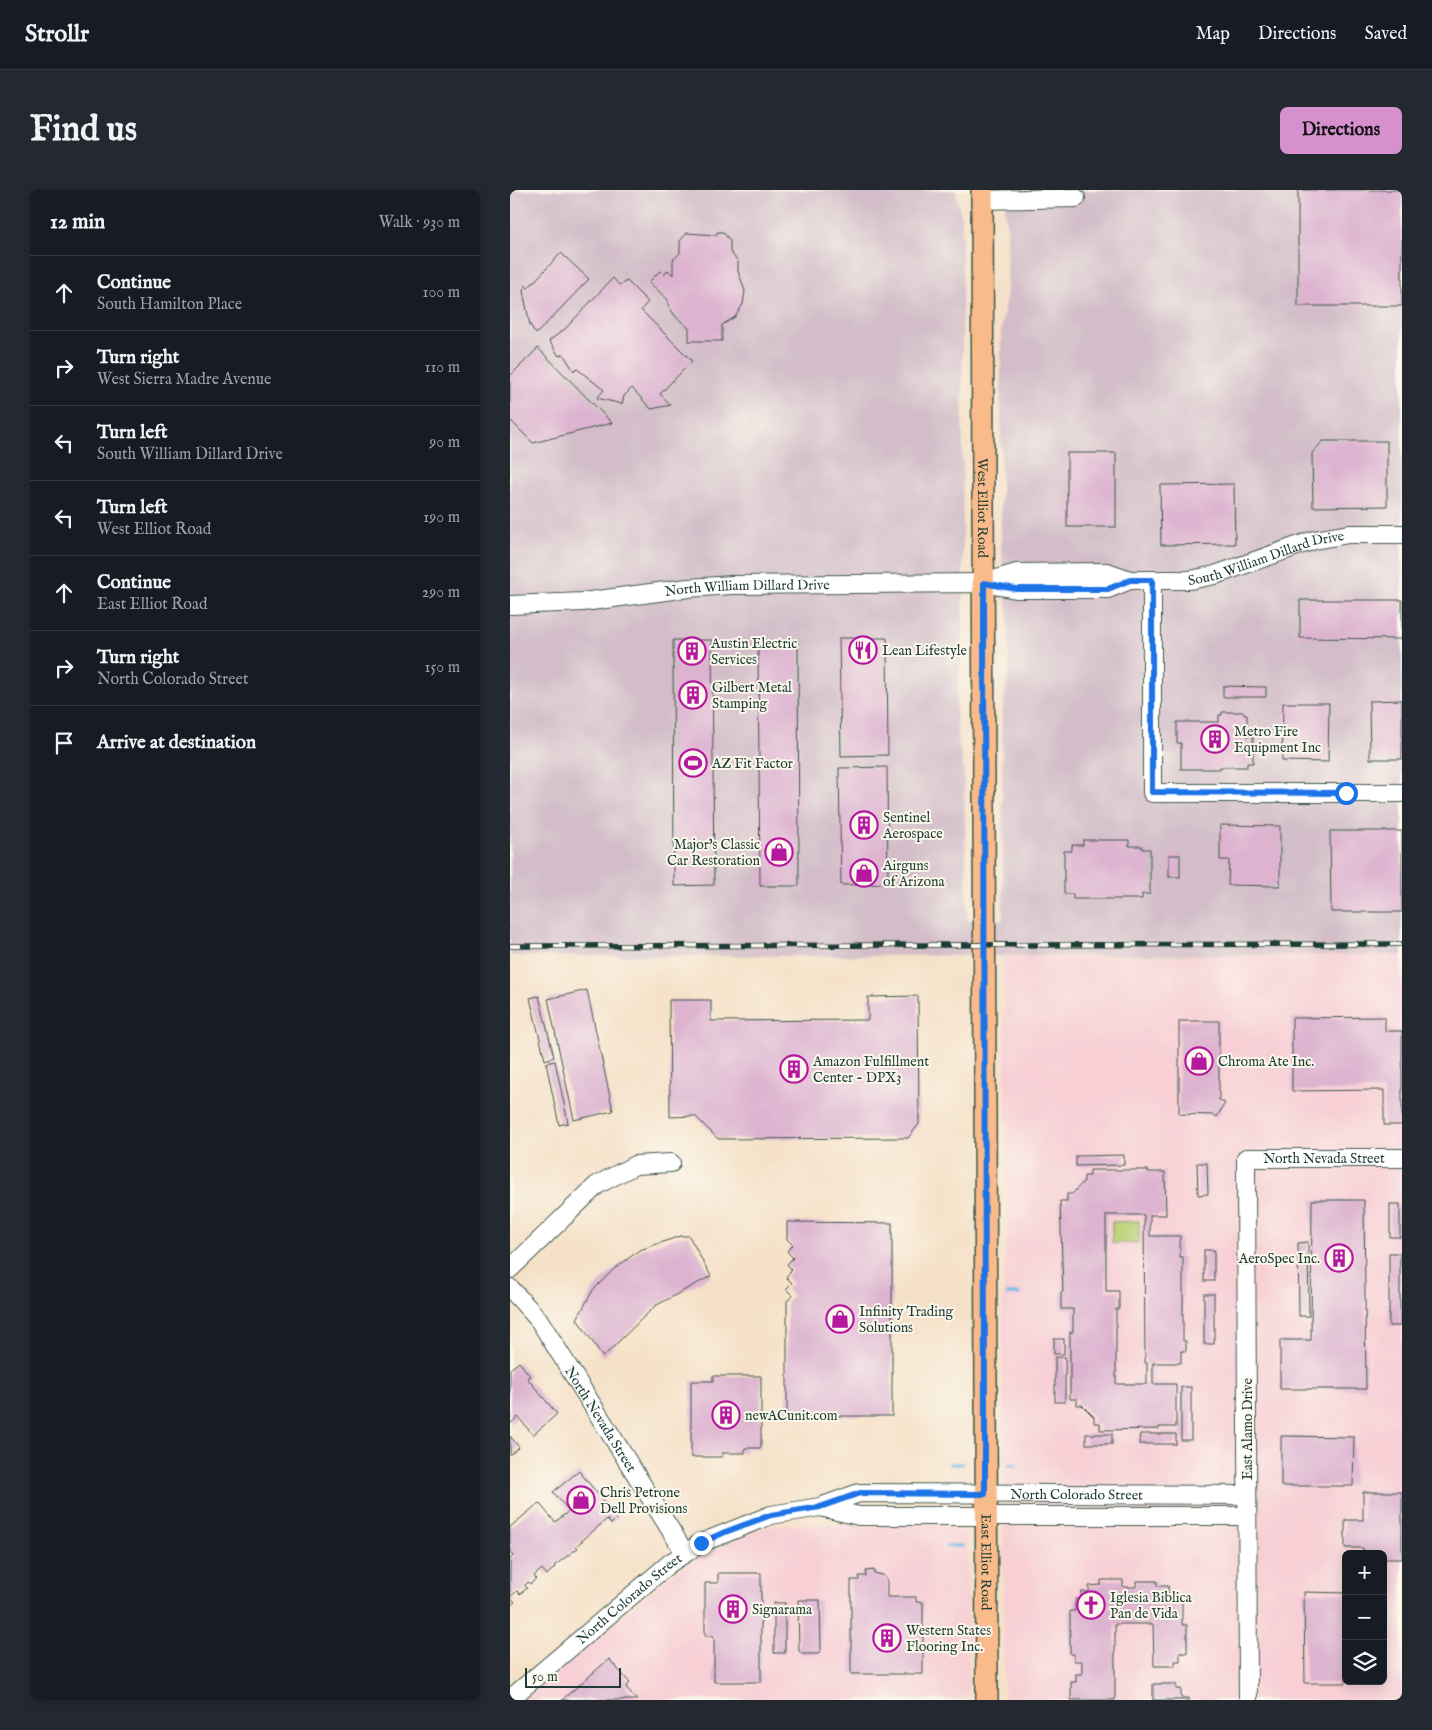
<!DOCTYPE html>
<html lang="en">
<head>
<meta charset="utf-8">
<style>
  :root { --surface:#171b24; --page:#242831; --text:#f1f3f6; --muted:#9ea1a6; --line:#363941; --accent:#d690ce }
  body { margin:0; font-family:"IM FELL English",serif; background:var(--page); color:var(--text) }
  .controls { position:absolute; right:15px; bottom:15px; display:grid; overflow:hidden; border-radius:8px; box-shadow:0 2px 12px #0003 }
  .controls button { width:45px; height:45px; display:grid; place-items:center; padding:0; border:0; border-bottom:1px solid var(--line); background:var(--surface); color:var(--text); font:25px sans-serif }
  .scale { position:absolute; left:15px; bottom:12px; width:96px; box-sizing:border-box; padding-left:5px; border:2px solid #1f3d34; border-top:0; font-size:14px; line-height:18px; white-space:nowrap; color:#1f3d34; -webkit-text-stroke:4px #fbf7ec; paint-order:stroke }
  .stop { position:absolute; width:15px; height:15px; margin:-11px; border:4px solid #1a73e8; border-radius:50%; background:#fff }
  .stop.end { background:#1a73e8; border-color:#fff; box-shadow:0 1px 5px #0008 }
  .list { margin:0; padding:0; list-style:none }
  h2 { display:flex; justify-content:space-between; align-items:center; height:65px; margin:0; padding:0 20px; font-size:21px }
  h2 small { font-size:16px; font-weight:400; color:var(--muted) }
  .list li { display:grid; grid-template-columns:32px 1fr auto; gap:15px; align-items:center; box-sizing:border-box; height:75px; padding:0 20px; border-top:1px solid var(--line) }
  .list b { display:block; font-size:19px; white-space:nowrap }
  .list p { margin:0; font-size:16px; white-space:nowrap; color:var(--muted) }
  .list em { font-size:16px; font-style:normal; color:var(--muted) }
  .icon { flex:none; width:28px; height:28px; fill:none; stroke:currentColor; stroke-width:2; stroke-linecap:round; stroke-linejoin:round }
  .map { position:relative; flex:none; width:892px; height:1510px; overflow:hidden; border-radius:8px }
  header { display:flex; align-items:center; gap:30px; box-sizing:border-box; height:70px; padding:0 25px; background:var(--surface); border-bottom:1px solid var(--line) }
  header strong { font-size:24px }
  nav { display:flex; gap:28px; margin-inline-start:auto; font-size:18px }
  .intro { display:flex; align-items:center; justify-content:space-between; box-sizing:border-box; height:120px; padding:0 30px }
  h1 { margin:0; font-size:35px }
  .button { padding:12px 22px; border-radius:8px; background:var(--accent); color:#111; font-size:18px; font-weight:700 }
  main { display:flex; gap:30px; padding:0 30px }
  aside { flex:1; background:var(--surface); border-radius:8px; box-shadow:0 2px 12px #0003 }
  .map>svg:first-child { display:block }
</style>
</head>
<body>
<header>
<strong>Strollr</strong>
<nav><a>Map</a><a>Directions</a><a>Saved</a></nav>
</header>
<div class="intro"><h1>Find us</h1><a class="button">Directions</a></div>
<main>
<aside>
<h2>12 min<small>Walk · 930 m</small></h2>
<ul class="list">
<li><svg class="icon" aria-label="ahead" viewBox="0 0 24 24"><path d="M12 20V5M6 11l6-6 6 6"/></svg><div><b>Continue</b><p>South Hamilton Place</p></div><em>100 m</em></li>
<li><svg class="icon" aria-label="right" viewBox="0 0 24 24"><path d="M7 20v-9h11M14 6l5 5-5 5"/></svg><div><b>Turn right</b><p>West Sierra Madre Avenue</p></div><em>110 m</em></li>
<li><svg class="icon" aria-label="left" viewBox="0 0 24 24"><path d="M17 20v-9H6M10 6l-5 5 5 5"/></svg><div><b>Turn left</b><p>South William Dillard Drive</p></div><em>90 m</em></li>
<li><svg class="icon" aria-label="left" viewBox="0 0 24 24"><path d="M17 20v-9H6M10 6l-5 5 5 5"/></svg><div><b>Turn left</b><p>West Elliot Road</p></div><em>190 m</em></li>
<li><svg class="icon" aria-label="ahead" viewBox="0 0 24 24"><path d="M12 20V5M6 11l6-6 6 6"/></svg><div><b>Continue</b><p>East Elliot Road</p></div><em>290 m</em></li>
<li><svg class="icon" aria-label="right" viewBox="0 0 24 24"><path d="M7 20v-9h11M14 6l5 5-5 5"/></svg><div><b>Turn right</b><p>North Colorado Street</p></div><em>150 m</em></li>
<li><svg class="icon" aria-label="arrive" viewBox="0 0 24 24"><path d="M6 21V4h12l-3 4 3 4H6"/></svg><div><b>Arrive at destination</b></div></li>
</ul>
</aside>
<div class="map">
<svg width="892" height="1510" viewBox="0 0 892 1510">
  <rect width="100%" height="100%" fill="#fbf7ec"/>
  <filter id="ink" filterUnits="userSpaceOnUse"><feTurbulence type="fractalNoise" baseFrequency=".02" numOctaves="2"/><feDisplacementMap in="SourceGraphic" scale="10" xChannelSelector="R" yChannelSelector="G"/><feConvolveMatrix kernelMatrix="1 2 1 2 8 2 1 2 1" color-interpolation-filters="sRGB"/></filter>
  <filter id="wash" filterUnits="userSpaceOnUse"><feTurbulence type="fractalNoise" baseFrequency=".0096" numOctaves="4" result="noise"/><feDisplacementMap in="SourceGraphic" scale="20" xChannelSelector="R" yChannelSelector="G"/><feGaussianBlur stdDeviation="1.12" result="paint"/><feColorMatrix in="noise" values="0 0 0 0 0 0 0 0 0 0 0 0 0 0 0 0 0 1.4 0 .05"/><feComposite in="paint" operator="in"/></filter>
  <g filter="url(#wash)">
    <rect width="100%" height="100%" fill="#f5e1c8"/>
    <g fill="#f7cfd5" fill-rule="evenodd">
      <path d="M892 765V1510H494L493 1099 498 1026 493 767ZM836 1364H873V1491H836Z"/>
      <polygon points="433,1334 450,1337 457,1348 459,1510 13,1510 161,1385 199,1361 247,1340 265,1335"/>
    </g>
    <polygon fill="#d2bdc8" points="0,0 445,0 452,30 453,457 446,510 447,542 454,584 457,730 493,730 492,525 499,479 498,423 491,357 491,140 497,101 497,35 493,0 892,0 892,765 0,766"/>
    <polygon fill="#bad176" stroke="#6c8755" points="629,1031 629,1053 602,1053 602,1032"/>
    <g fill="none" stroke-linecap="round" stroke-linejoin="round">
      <g stroke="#6bb3e3" stroke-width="4">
        <polyline points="498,1104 509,1104"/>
        <polyline points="441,1274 452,1274"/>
        <polyline points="499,1275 505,1275"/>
        <polyline points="437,1356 452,1356"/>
      </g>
    </g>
    <g id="blocks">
      <g fill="#ddb3d0" fill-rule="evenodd">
        <rect x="788" y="0" width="104" height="116"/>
        <polygon points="207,42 213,42 220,51 220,62 228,71 228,81 235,101 233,114 225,127 212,135 212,151 179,151 179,138 165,126 158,115 158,110 139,92 150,81 154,85 158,80 163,85 163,70 170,63 170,51 177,43 207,45"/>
        <polygon points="51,63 79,89 26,144 20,135 13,101 15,95 18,98"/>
        <polygon points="103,88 109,95 117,91 138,112 131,120 182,171 150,204 161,215 141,219 122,198 114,206 112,214 87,208 94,200 66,178 64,181 53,164 49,166 39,151 55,139"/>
        <polygon points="28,158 102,233 23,253 0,230 0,186"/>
        <polygon points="813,251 877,251 877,316 803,317 802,263"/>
        <rect x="557" y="263" width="49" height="74"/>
        <polygon points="724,294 725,354 651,355 650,295"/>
        <polygon points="790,410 892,410 892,449 790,448"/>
        <polygon points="329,448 377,448 378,565 331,566"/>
        <polygon points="163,450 202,450 204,695 164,696"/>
        <polygon points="288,450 289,696 250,696 248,451"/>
        <polygon points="713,496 756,497 756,507 713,507"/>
        <polygon points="892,510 892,569 860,569 859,511"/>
        <polygon points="773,513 819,513 818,572 772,571"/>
        <polygon points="712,522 734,522 734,525 737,525 737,546 743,546 743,573 737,573 737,577 710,577 710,579 671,579 671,553 667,553 667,532 709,532 709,525 712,525"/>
        <polygon points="377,577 378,694 331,695 329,578"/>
        <polygon points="710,635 770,636 770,696 718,695 719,670 710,670"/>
        <polygon points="820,641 892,641 892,722 821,722"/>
        <polygon points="573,650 619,650 619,656 632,656 632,659 640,659 640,704 632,704 632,709 563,709 563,704 554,704 554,661 562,661 562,655 573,655"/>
        <rect x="659" y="665" width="11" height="22"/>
        <polygon points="77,800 103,921 64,930 38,809"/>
        <polygon points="29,806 44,867 35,870 20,808"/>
        <polygon points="408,806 409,934 398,948 208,949 185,926 160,927 159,810 201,810 201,831 358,830 358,807"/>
        <polygon points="875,827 875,841 892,841 892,935 874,935 874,900 782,901 782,828"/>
        <polygon points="669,831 709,831 709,910 715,913 707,927 703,925 669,924"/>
        <polygon points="45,871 58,933 49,935 36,873"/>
        <polygon points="614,965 614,975 566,976 566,966"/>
        <polygon points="687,973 697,973 698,1004 688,1005"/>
        <path d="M580 980H638V982H655L656 1025H640V1046H670V1067H673V1151H676V1161H671V1173H643V1194H666V1237H649V1239L590 1240V1233H584V1227L572 1215H567V1209H560V1142H563V1119H551V1102H553L550 1011H557V1004H562L574 991V986H580ZM596 1025H634L635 1173H637V1194H606V1119H609V1101H596Z"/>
        <polygon points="802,1010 854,1010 856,1199 770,1199 770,1150 801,1150"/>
        <rect x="880" y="1014" width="10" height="33"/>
        <polygon points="277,1032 382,1033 382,1226 277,1226 277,1111 283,1106 276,1099 282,1093 276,1087 282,1080 277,1074 283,1068 277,1061 283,1055 277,1049"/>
        <polygon points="170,1046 179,1046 201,1086 145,1116 93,1167 67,1129 83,1100 104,1079 130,1060"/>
        <polygon points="798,1052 799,1126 789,1126 788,1053"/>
        <rect x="694" y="1060" width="10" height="31"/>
        <rect x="879" y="1063" width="11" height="73"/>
        <rect x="694" y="1104" width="10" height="50"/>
        <rect x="544" y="1149" width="10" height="15"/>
        <rect x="545" y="1167" width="10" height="45"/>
        <polygon points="9,1172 20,1186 17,1188 47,1224 23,1245 8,1227 0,1234 0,1179"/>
        <polygon points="203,1186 251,1186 251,1258 235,1258 235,1263 212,1263 212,1267 181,1267 181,1191 203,1191"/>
        <rect x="671" y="1197" width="10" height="53"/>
        <rect x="576" y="1244" width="26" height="10"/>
        <polygon points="630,1244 666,1244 666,1254 629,1254"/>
        <polygon points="0,1246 9,1257 0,1265"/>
        <polygon points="771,1246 844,1247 843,1296 771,1296"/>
        <polygon points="69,1281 100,1319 101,1317 109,1326 101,1334 97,1329 66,1356 68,1358 44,1376 45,1377 37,1385 32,1379 24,1386 26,1389 20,1394 18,1392 15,1395 17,1398 10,1404 7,1401 0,1407 5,1412 0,1416 0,1369 3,1366 0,1362 0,1337 29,1313 45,1332 59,1321 43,1302"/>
        <polygon points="853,1302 892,1302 892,1369 873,1369 873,1364 853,1364 853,1358 835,1358 835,1330 853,1330"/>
        <polygon points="364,1380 364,1383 373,1385 377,1390 377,1407 406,1407 406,1412 413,1412 413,1484 341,1484 341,1390 349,1390 349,1386 356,1386 356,1381"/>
        <polygon points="208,1383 251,1383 251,1492 204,1492 204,1446 195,1446 195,1393 208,1393"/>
        <polygon points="591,1390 613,1390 613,1397 626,1397 626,1391 647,1391 647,1396 658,1396 658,1403 665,1403 665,1410 672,1410 672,1435 677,1435 677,1463 670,1463 670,1471 665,1471 665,1476 644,1476 643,1434 605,1434 605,1510 561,1510 561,1492 566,1492 566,1484 572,1484 572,1471 564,1471 564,1464 560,1464 560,1421 565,1421 565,1409 571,1409 571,1402 579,1402 579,1396 591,1395"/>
        <polygon points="794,1402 836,1403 836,1493 795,1493"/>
        <polygon points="288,1410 310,1410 311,1460 308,1464 292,1464 289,1461"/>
        <rect x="264" y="1413" width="11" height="50"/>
        <polygon points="99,1469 120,1493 116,1497 127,1510 52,1510"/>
        <polygon points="643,1494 666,1494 666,1499 671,1499 671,1508 679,1508 679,1510 643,1510"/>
      </g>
    </g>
  </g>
  <g filter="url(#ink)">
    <use href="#blocks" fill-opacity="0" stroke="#3f564a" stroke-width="1"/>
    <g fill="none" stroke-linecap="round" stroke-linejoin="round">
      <g stroke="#3f564a" stroke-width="20">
        <g id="minor">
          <polyline points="472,10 566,8"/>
          <polyline points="642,390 642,603 892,603"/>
          <path id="s1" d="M476 392 506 383 597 382 620 390H680L705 385 804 350 839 344H892"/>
          <path id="s2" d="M0 415 73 412 178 398 222 395 473 393 506 399H598L620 390"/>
          <polyline points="0,1079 87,995 125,975 161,973"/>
          <path id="s3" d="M0 1098 29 1130 175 1363"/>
          <polyline points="310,1317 349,1326 737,1326"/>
          <path id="s4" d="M0 1509 160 1373 191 1353 261 1325 310 1317 349 1303 737 1305"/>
          <path id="s5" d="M738 1510 736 968H892"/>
        </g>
      </g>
      <g stroke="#3f564a" stroke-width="24">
        <g id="major">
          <path id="s6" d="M472 0 477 1510"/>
        </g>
      </g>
      <use href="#minor" stroke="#fff" stroke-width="18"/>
      <use href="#major" stroke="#fabb8b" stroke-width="21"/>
      <g stroke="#1f3d34" stroke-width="5.5">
        <polyline id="rail" points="0,756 892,754"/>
      </g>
      <use href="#rail" stroke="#fbf7ec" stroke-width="4" stroke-dasharray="11" stroke-linecap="butt"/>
    </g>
  </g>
  <g fill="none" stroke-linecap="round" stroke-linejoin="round" filter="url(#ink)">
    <polyline stroke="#1a73e8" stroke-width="6" points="191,1353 215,1342 261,1325 310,1317 350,1303 475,1304 474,393 506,399 598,399 620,390 642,390 642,602 836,603"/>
  </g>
  <defs>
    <g id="restaurant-ring" transform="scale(1.4375)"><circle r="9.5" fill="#fbf7ec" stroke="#b5179e" stroke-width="1.5"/><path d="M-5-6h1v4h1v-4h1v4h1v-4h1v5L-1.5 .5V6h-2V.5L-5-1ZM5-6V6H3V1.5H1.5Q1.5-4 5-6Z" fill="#b5179e"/></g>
    <g id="building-ring" transform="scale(1.4375)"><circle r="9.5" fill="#fbf7ec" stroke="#b5179e" stroke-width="1.5"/><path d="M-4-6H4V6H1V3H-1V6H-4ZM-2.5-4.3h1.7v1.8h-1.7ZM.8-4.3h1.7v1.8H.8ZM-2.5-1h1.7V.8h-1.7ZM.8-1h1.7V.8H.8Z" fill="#b5179e"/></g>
    <g id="stadium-ring" transform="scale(1.4375)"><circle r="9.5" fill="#fbf7ec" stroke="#b5179e" stroke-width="1.5"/><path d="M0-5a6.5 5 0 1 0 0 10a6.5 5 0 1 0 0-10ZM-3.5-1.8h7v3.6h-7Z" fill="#b5179e"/></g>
    <g id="shop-ring" transform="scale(1.4375)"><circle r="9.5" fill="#fbf7ec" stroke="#b5179e" stroke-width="1.5"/><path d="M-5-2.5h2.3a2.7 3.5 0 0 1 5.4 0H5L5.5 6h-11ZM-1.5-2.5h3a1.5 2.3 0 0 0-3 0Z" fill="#b5179e"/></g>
    <g id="church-ring" transform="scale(1.4375)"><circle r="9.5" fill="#fbf7ec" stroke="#b5179e" stroke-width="1.5"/><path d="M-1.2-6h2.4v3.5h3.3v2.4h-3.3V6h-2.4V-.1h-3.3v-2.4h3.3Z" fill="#b5179e"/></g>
  </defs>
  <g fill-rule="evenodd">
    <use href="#restaurant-ring" x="353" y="460"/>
    <use href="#building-ring" x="182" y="461"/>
    <use href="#building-ring" x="183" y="505"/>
    <use href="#building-ring" x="705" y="549"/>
    <use href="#stadium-ring" x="183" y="573"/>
    <use href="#building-ring" x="354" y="635"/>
    <use href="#shop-ring" x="269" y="662"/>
    <use href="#shop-ring" x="354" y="683"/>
    <use href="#shop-ring" x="689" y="871"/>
    <use href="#building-ring" x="284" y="879"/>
    <use href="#building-ring" x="829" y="1068"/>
    <use href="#shop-ring" x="330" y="1129"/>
    <use href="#building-ring" x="216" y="1225"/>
    <use href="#shop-ring" x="71" y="1310"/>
    <use href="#church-ring" x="581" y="1415"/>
    <use href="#building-ring" x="223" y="1419"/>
    <use href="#building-ring" x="377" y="1448"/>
  </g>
  <g text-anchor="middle" stroke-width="4" stroke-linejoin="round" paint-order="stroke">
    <g font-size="14" fill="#1f3d34" stroke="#fbf7ec">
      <text dy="5" stroke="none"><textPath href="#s6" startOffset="318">West Elliot Road</textPath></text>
      <text dy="5" stroke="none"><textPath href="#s1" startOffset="286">South William Dillard Drive</textPath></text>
      <text dy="5" stroke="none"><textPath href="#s2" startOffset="238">North William Dillard Drive</textPath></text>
      <text dy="5" stroke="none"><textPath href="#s5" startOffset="620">North Nevada Street</textPath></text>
      <text dy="5" stroke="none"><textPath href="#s3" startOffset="160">North Nevada Street</textPath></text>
      <text transform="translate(737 1239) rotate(-90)" y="5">East Alamo Drive</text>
      <text dy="5" stroke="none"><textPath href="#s4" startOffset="631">North Colorado Street</textPath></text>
      <text dy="5" stroke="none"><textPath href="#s6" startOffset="1372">East Elliot Road</textPath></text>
      <text dy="5" stroke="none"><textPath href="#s4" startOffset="156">North Colorado Street</textPath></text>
    </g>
    <g font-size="14" fill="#1f3d34" stroke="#fbf7ec" text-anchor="start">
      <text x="201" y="458">Austin Electric<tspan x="201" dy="16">Services</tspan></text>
      <text x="372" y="465">Lean Lifestyle</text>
      <text x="202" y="502">Gilbert Metal<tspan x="202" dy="16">Stamping</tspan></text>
      <text x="724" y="546">Metro Fire<tspan x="724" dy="16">Equipment Inc</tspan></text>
      <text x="202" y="578">AZ Fit Factor</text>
      <text x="373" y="632">Sentinel<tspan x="373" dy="16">Aerospace</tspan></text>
      <text x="250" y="659" text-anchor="end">Major's Classic<tspan x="250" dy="16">Car Restoration</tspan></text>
      <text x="373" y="680">Airguns<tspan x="373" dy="16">of Arizona</tspan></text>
      <text x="303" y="876">Amazon Fulfillment<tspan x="303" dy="16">Center - DPX3</tspan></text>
      <text x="708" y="876">Chroma Ate Inc.</text>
      <text x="810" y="1073" text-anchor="end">AeroSpec Inc.</text>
      <text x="349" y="1126">Infinity Trading<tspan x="349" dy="16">Solutions</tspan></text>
      <text x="235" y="1230">newACunit.com</text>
      <text x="90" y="1307">Chris Petrone<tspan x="90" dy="16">Dell Provisions</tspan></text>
      <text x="600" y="1412">Iglesia Biblica<tspan x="600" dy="16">Pan de Vida</tspan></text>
      <text x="242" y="1424">Signarama</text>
      <text x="396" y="1445">Western States<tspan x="396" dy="16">Flooring Inc.</tspan></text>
    </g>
  </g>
</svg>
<div class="controls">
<button>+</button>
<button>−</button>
<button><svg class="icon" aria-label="layers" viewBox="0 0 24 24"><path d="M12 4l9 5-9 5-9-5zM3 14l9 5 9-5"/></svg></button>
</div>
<div class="scale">50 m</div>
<div class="stop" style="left:836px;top:603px"></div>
<div class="stop end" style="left:191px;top:1353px"></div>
</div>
</main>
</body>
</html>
